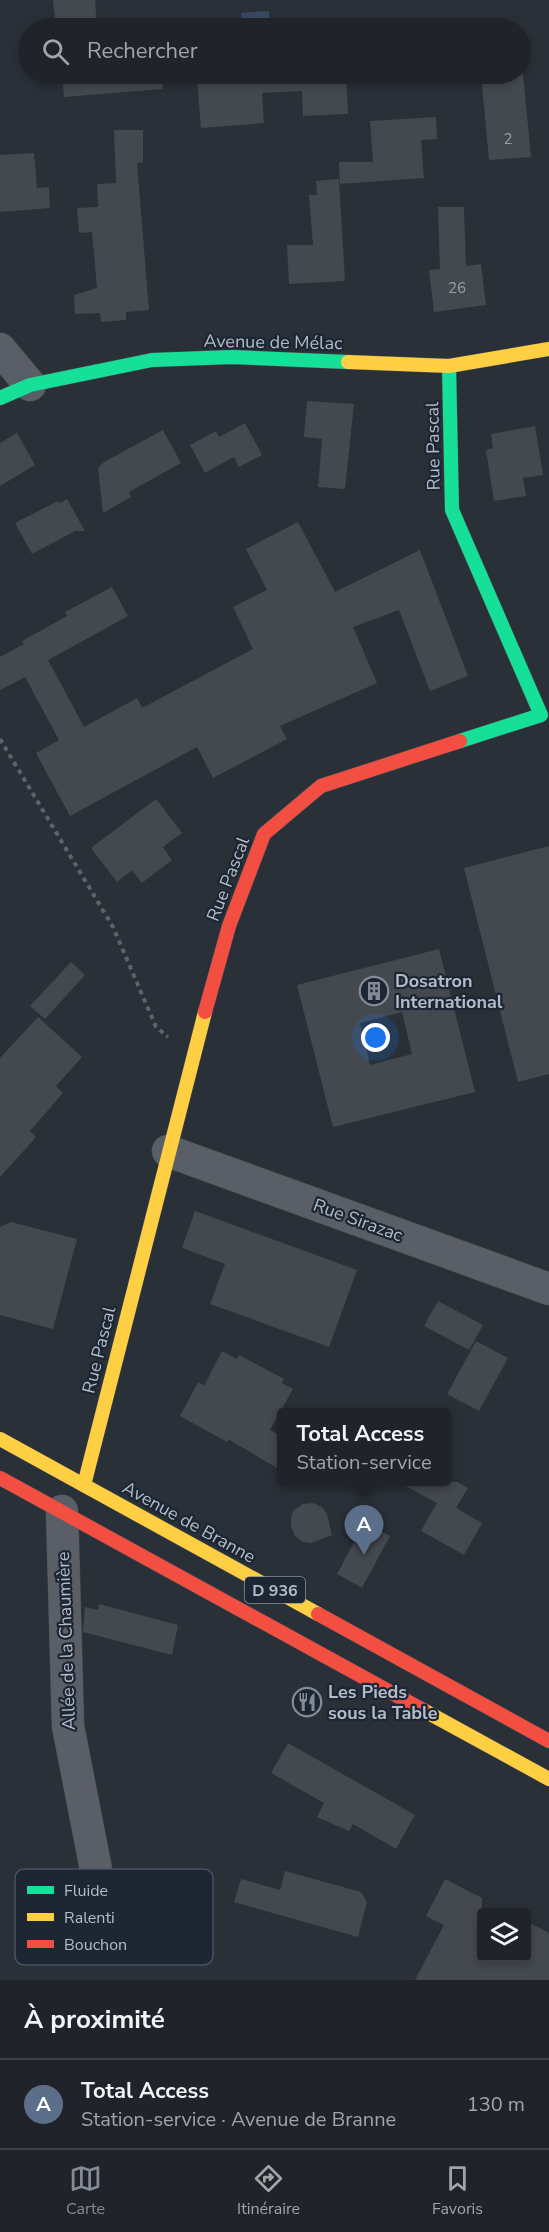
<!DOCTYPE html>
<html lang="fr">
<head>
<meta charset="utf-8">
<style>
  :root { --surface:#20242a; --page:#2d3036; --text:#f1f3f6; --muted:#a2a4a8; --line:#3d4147; --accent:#848b96 }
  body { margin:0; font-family:"Nunito Sans",sans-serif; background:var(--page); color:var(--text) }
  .controls { position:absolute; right:18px; bottom:18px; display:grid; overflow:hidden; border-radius:6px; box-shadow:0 3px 9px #0003 }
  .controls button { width:54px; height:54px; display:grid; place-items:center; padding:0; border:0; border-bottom:2px solid var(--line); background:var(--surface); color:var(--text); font:30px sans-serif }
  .you { position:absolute; left:376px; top:1038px; width:21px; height:21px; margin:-15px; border:4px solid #fff; border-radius:50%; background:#1a73e8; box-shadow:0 0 0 9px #1a73e833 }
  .badge { display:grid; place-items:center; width:39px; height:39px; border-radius:50%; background:var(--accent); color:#fff; font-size:20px; font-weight:700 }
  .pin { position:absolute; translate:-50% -50px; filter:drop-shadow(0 2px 3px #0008) }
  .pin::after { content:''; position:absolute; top:32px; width:21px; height:18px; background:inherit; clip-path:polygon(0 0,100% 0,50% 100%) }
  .popup { position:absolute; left:277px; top:1408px; width:174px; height:78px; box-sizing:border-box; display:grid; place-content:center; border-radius:6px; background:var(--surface); filter:drop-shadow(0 2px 4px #0005); font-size:20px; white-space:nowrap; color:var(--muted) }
  .popup b { font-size:22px; color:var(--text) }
  .popup::after { content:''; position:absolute; left:50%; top:100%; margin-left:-12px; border:12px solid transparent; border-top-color:var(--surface) }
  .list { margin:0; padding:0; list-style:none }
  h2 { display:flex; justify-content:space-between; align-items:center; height:78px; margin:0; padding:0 24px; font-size:26px }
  h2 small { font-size:20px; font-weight:400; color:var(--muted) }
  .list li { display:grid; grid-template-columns:39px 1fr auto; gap:18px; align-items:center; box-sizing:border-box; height:90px; padding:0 24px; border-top:2px solid var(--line) }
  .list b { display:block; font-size:22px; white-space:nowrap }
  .list p { margin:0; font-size:20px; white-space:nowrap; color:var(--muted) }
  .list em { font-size:20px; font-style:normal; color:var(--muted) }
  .icon { flex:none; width:33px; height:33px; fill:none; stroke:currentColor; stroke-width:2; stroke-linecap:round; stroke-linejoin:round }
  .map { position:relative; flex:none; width:549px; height:1980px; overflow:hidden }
  .search { position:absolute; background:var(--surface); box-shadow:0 3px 9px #0003; left:18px; right:18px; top:18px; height:66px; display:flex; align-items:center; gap:15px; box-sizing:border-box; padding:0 21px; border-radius:33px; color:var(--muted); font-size:22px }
  .sheet { height:168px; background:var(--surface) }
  nav { display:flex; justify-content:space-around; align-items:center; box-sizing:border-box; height:84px; border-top:2px solid var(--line); background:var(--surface); font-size:16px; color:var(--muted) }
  nav a { display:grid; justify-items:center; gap:3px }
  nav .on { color:var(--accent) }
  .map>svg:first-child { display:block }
</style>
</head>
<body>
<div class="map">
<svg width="549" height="1980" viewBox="0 0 549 1980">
  <rect width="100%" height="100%" fill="#2a3038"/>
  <polygon fill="#384963" points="269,11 270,28 230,28 230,23 242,22 241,13"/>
  <g fill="#444950" fill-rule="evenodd">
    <polygon points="53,0 95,0 97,28 56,28"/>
    <polygon points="62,74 162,74 163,89 64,97"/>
    <polygon points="229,74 346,74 348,114 303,116 302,91 262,93 264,123 201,128 197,78 230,76"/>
    <polygon points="481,74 523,74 531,157 489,160"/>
    <polygon points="436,117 437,139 421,140 424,178 340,184 339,162 373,162 370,121"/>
    <polygon points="114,130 143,130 143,162 137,163 149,310 126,312 126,320 101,322 100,313 75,314 74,295 97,288 92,232 79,233 77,208 98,207 97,184 116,183"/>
    <polygon points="34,153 37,188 49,187 50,208 0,212 0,155"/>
    <polygon points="339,179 345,281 289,284 287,245 313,245 309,195 317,195 316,181"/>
    <polygon points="438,207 464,207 466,266 481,264 486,305 434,312 429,270 440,269"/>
    <polygon points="307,401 354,404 345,489 318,487 322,439 304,437"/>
    <polygon points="245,423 262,455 239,467 234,457 205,473 190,445 216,431 219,437"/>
    <polygon points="535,426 543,475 523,478 526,496 494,501 486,450 493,448 491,434"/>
    <polygon points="163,430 181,463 129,492 131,497 103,513 98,468 104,462"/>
    <polygon points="17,433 35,465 0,486 0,443"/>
    <polygon points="67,499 85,531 75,531 32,554 15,523 58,501 60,503"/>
    <polygon points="298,522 335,592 420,550 468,676 430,691 399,610 353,627 377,683 280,726 287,739 213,778 197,747 70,816 36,753 59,740 25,677 0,690 0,657 24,644 22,641 67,616 65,612 112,587 128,616 48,660 84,727 137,698 142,708 253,649 233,607 267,590 246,549"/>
    <polygon points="156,799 182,833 163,847 172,860 142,883 132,870 117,882 91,848"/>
    <polygon points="549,846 549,1074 518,1082 464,868"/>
    <path d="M439 949 475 1092 333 1127 297 985ZM402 1012 412 1054 370 1065 360 1023Z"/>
    <polygon points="71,962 85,975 45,1019 30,1006"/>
    <polygon points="38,1017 82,1057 56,1086 63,1093 30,1131 36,1137 0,1177 0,1058"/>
    <polygon points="195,1211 357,1270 329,1347 210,1304 225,1264 182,1248"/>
    <polygon points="11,1222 77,1239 53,1329 0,1315 0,1227"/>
    <polygon points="438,1301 483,1325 469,1350 424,1326"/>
    <polygon points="476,1341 508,1358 479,1411 447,1394"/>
    <polygon points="222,1351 237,1359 239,1355 284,1379 282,1383 293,1389 270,1430 282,1437 282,1471 228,1439 227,1442 180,1416 198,1382 204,1386"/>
    <polygon points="398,1482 457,1482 468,1488 456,1508 482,1523 464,1555 421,1531 437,1503"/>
    <polygon points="313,1503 322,1507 327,1514 332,1535 311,1543 303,1542 295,1536 291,1527 291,1518 293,1511 303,1504"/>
    <polygon points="365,1522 390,1536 362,1588 337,1574"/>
    <polygon points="99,1604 178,1625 172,1655 83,1632 85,1607 98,1610"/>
    <polygon points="288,1743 415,1815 396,1849 353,1824 349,1831 317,1817 324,1803 271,1773"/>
    <polygon points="285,1871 361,1892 367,1902 358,1937 234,1902 241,1879 280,1890"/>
    <polygon points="445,1879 482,1898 482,1958 526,1958 526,1921 549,1933 549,1980 415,1980 444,1925 426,1916"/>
  </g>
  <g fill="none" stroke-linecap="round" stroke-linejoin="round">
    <g stroke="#484c53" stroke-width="33">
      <g id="street">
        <polyline points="0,349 30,385"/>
        <polyline points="168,1151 549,1289"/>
        <polyline points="62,1511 68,1726 107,1926 96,1944"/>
      </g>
    </g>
    <g stroke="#484c53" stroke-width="15">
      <g id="fast">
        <polyline points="449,366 452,510 541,715 460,741"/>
        <polyline points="0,398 30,385 152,360 232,357 348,362"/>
      </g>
    </g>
    <g stroke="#484c53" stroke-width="15">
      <g id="slow">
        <polyline points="348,362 449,366 549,349"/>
        <polyline points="0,1439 318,1614"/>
        <polyline points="84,1485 205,1012"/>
        <polyline points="423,1710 549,1779"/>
      </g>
    </g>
    <g stroke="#484c53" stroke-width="15">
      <g id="jam">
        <polyline points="205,1012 229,926 264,834 321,786 460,741"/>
        <polyline points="0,1478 423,1710"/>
        <polyline points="318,1614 549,1741"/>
      </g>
    </g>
    <polyline stroke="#5d636a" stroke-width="4" stroke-dasharray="4.5 4.5" stroke-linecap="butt" points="0,739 113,927 156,1027 168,1037"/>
    <use href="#street" stroke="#5a5e66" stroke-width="32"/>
    <use href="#fast" stroke="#16e098" stroke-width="14"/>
    <use href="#slow" stroke="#ffcf43" stroke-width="14"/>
    <use href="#jam" stroke="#f24e42" stroke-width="14"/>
  </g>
  <defs>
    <g id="building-ring" transform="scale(1.5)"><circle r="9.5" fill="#1d2633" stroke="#848b96" stroke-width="1.5"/><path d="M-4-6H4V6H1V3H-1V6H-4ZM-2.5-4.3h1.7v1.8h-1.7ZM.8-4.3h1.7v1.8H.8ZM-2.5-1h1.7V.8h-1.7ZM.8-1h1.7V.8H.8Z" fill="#848b96"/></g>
    <g id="restaurant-ring" transform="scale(1.5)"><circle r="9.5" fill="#1d2633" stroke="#848b96" stroke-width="1.5"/><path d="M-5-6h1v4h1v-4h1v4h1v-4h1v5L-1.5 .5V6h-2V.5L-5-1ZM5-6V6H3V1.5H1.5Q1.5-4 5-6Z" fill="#848b96"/></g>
  </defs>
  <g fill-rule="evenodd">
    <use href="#building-ring" x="374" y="991"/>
    <use href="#restaurant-ring" x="307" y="1702"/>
  </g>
  <g text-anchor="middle" stroke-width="4.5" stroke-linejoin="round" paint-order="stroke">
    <g font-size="15" fill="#989fab">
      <text x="508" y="144">2</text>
      <text x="457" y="293">26</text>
    </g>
    <rect fill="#1d2633" stroke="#878f9c" stroke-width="1.5" x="245" y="1577" width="60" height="26" rx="4.5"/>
    <g font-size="16" font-weight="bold" fill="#b4bcc9">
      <text x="275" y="1596">D 936</text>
    </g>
    <g font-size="18" fill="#b4bcc9" stroke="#1d2633">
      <text transform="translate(273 342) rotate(1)" y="6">Avenue de Mélac</text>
      <text transform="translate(433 446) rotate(-91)" y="6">Rue Pascal</text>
      <text transform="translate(228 879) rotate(-69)" y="6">Rue Pascal</text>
      <text transform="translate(358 1220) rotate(20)" y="6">Rue Sirazac</text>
      <text transform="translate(99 1350) rotate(-76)" y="6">Rue Pascal</text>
      <text transform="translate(189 1522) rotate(29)" y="6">Avenue de Branne</text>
      <text transform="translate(66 1641) rotate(-92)" y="6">Allée de la Chaumière</text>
    </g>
    <g font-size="18" font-weight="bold" fill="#b4bcc9" stroke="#1d2633" text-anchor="start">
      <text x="395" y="987">Dosatron<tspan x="395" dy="21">International</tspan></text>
      <text x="328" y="1698">Les Pieds<tspan x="328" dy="21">sous la Table</tspan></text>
    </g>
  </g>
  <rect x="15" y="1869" width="198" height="96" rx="9" fill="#1d2633" stroke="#4a5360" stroke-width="1.5"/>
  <rect x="27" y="1886" width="27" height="8" fill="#16e098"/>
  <rect x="27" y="1913" width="27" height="8" fill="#ffcf43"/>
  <rect x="27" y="1940" width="27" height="8" fill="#f24e42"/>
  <g font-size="16" fill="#b4bcc9">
    <text x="64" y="1896">Fluide</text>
    <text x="64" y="1923">Ralenti</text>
    <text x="64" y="1950">Bouchon</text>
  </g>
</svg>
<div class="controls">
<button><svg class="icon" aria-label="layers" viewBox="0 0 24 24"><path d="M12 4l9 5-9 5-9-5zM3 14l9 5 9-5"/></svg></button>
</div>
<div class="you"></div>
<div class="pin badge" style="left:364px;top:1555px;background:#5c6f8a">A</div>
<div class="popup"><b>Total Access</b>Station-service</div>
<div class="search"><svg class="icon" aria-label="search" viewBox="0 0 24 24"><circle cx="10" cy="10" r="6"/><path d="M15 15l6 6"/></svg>Rechercher</div>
</div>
<section class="sheet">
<h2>À proximité<small></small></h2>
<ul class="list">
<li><span class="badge" style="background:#5c6f8a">A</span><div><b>Total Access</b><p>Station-service · Avenue de Branne</p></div><em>130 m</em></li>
</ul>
</section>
<nav>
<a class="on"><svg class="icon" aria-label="map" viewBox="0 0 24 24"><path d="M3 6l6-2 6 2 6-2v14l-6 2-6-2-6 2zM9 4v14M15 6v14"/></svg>Carte</a>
<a><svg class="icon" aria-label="directions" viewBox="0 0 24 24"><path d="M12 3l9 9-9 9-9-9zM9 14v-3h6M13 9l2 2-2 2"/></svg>Itinéraire</a>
<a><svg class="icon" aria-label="saved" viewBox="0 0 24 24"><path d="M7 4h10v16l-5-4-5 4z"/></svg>Favoris</a>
</nav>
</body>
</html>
